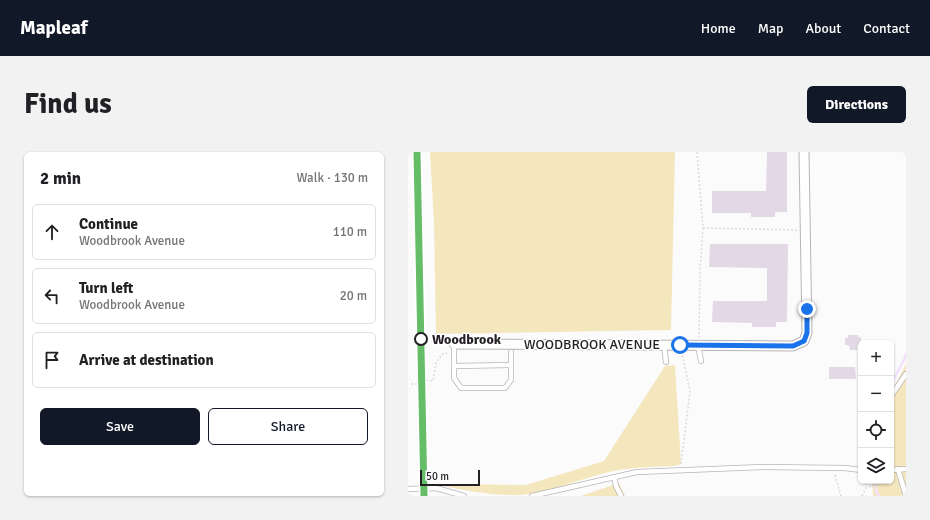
<!DOCTYPE html>
<html lang="en">
<head>
<meta charset="utf-8">
<style>
  :root { --surface:#fff; --page:#f2f2f2; --text:#202124; --muted:#757577; --line:#e0e0e0; --accent:#111827 }
  body { margin:0; font-family:Signika,sans-serif; background:var(--page); color:var(--text) }
  .controls { position:absolute; right:12px; bottom:12px; display:grid; overflow:hidden; border-radius:6px; box-shadow:0 1px 3px #0004 }
  .controls button { width:36px; height:36px; display:grid; place-items:center; padding:0; border:0; border-bottom:1px solid var(--line); background:var(--surface); color:var(--text); font:20px sans-serif }
  .scale { position:absolute; left:12px; bottom:10px; width:60px; box-sizing:border-box; padding-left:4px; border:2px solid #231f24; border-top:0; font-size:11px; line-height:14px; white-space:nowrap; color:#231f24; -webkit-text-stroke:3px #fff; paint-order:stroke }
  .stop { position:absolute; width:12px; height:12px; margin:-9px; border:3px solid #1a73e8; border-radius:50%; background:#fff }
  .stop.end { background:#1a73e8; border-color:#fff; box-shadow:0 1px 4px #0008 }
  .list { margin:0; padding:0; list-style:none }
  h2 { display:flex; justify-content:space-between; align-items:center; height:52px; margin:0; padding:0 16px; font-size:17px }
  h2 small { font-size:13px; font-weight:400; color:var(--muted) }
  .list li { display:grid; grid-template-columns:26px 1fr auto; gap:12px; align-items:center; box-sizing:border-box; height:56px; margin:0 8px 8px; padding:0 8px; border:1px solid var(--line); border-radius:6px }
  .list b { display:block; font-size:15px; white-space:nowrap }
  .list p { margin:0; font-size:13px; white-space:nowrap; color:var(--muted) }
  .list em { font-size:13px; font-style:normal; color:var(--muted) }
  .actions { display:flex; gap:8px; padding:12px 16px }
  .actions a { flex:1; padding:9px 0; border:1px solid var(--accent); border-radius:6px; text-align:center; font-size:14px; color:var(--accent) }
  .actions .main { background:var(--accent); color:#fff }
  .icon { flex:none; width:22px; height:22px; fill:none; stroke:currentColor; stroke-width:2; stroke-linecap:round; stroke-linejoin:round }
  .map { position:relative; flex:none; width:498px; height:344px; overflow:hidden; border-radius:6px }
  header { display:flex; align-items:center; gap:24px; box-sizing:border-box; height:56px; padding:0 20px; background:var(--accent); color:#fff }
  header strong { font-size:19px }
  nav { display:flex; gap:22px; margin-inline-start:auto; font-size:14px }
  .intro { display:flex; align-items:center; justify-content:space-between; box-sizing:border-box; height:96px; padding:0 24px }
  h1 { margin:0; font-size:28px }
  .button { padding:10px 18px; border-radius:6px; background:var(--accent); color:#fff; font-size:14px; font-weight:700 }
  main { display:flex; gap:24px; padding:0 24px }
  aside { flex:1; background:var(--surface); border-radius:6px; box-shadow:0 1px 3px #0004 }
  .map>svg:first-child { display:block }
</style>
</head>
<body>
<header>
<strong>Mapleaf</strong>
<nav><a>Home</a><a>Map</a><a>About</a><a>Contact</a></nav>
</header>
<div class="intro"><h1>Find us</h1><a class="button">Directions</a></div>
<main>
<aside>
<h2>2 min<small>Walk · 130 m</small></h2>
<ul class="list">
<li><svg class="icon" aria-label="ahead" viewBox="0 0 24 24"><path d="M12 20V5M6 11l6-6 6 6"/></svg><div><b>Continue</b><p>Woodbrook Avenue</p></div><em>110 m</em></li>
<li><svg class="icon" aria-label="left" viewBox="0 0 24 24"><path d="M17 20v-9H6M10 6l-5 5 5 5"/></svg><div><b>Turn left</b><p>Woodbrook Avenue</p></div><em>20 m</em></li>
<li><svg class="icon" aria-label="arrive" viewBox="0 0 24 24"><path d="M6 21V4h12l-3 4 3 4H6"/></svg><div><b>Arrive at destination</b></div></li>
</ul>
<div class="actions"><a class="main">Save</a><a>Share</a></div>
</aside>
<div class="map">
<svg width="498" height="344" viewBox="0 0 498 344">
  <rect width="100%" height="100%" fill="#fcfbfc"/>
  <g fill="#f4e6bd">
    <polygon points="22,0 267,0 263,178 28,182 26,71"/>
    <polygon points="498,212 498,344 465,344 464,329 483,329 483,241"/>
    <path d="M267 213 273 312 267 314C245 315 223 315 201 320 172 327 144 339 115 343 86 344 56 339 28 332L118 333 196 309 257 214Z"/>
    <polygon points="211,331 217,344 173,344"/>
  </g>
  <g fill="none" stroke-linecap="round" stroke-linejoin="round">
    <g stroke="#f4e0fd" stroke-width="2.5">
      <polyline points="483,232 496,208 498,202"/>
      <polyline points="467,334 469,341 471,344"/>
    </g>
  </g>
  <g fill="#e2d8e6">
    <polygon points="359,0 379,0 379,60 367,60 367,65 343,65 343,61 304,61 304,39 358,39"/>
    <polygon points="302,92 380,92 379,170 368,170 368,175 344,175 344,171 304,170 305,149 359,149 359,116 301,115"/>
    <polygon points="440,183 450,183 450,185 453,185 453,193 449,193 449,198 442,198 441,193 437,193 437,186 440,186"/>
    <polygon points="421,215 447,215 448,227 421,227"/>
  </g>
  <g fill="none" stroke-linecap="round" stroke-linejoin="round">
    <g stroke="#b7b5b7" stroke-width="6">
      <g id="lane">
        <polyline points="46,192 46,226 53,236 97,236 103,228 103,200"/>
        <polyline points="256,193 258,210"/>
        <polyline points="290,193 293,209"/>
        <polyline points="46,214 103,213"/>
        <polyline points="483,244 498,222"/>
        <polyline points="490,317 498,344"/>
        <polyline points="483,318 498,317"/>
        <polyline points="206,325 208,334 213,344"/>
        <polyline points="0,337 28,336 56,344"/>
        <polyline points="124,344 229,320 355,315 437,316 453,318"/>
      </g>
    </g>
    <g stroke="#b7b5b7" stroke-width="11">
      <polyline id="street" points="46,192 385,194 396,189 399,181 396,0"/>
    </g>
    <g stroke="#dadada" stroke-width="1.5" stroke-dasharray="2 2" stroke-linecap="butt">
      <polyline points="289,0 295,76 292,118 291,185"/>
      <polyline points="295,76 389,78"/>
      <polyline points="18,228 25,229 28,211 34,202 39,201"/>
      <polyline points="3,232 16,232"/>
      <polyline points="273,312 282,239 274,201"/>
      <polyline points="427,323 433,344"/>
      <polyline points="454,344 458,336 478,329"/>
    </g>
    <use href="#lane" stroke="#fffeff" stroke-width="4.5"/>
    <use href="#street" stroke="#fffeff" stroke-width="9"/>
    <g stroke="#fff" stroke-width="10">
      <polyline id="rail-1" points="9,0 16,344"/>
    </g>
    <use href="#rail-1" stroke="#65bd67" stroke-width="7"/>
  </g>
  <g fill="none" stroke-linecap="round" stroke-linejoin="round">
    <polyline stroke="#1a73e8" stroke-width="5" points="272,193 385,194 396,189 399,181 399,157"/>
  </g>
  <circle fill="#fff" stroke="#231f24" stroke-width="2" cx="13" cy="187" r="6"/>
  <g text-anchor="middle" stroke-width="3" stroke-linejoin="round" paint-order="stroke">
    <g font-size="14" font-weight="bold" fill="#231f24" stroke="#fff" text-anchor="start">
      <text x="24" y="192">Woodbrook</text>
    </g>
    <g font-size="14" fill="#231f24" stroke="#fff">
      <text x="184" y="197">WOODBROOK AVENUE</text>
    </g>
  </g>
</svg>
<div class="controls">
<button>+</button>
<button>−</button>
<button><svg class="icon" aria-label="locate" viewBox="0 0 24 24"><circle cx="12" cy="12" r="6"/><path d="M12 2v4M12 18v4M2 12h4M18 12h4"/></svg></button>
<button><svg class="icon" aria-label="layers" viewBox="0 0 24 24"><path d="M12 4l9 5-9 5-9-5zM3 14l9 5 9-5"/></svg></button>
</div>
<div class="scale">50 m</div>
<div class="stop" style="left:272px;top:193px"></div>
<div class="stop end" style="left:399px;top:157px"></div>
</div>
</main>
</body>
</html>
